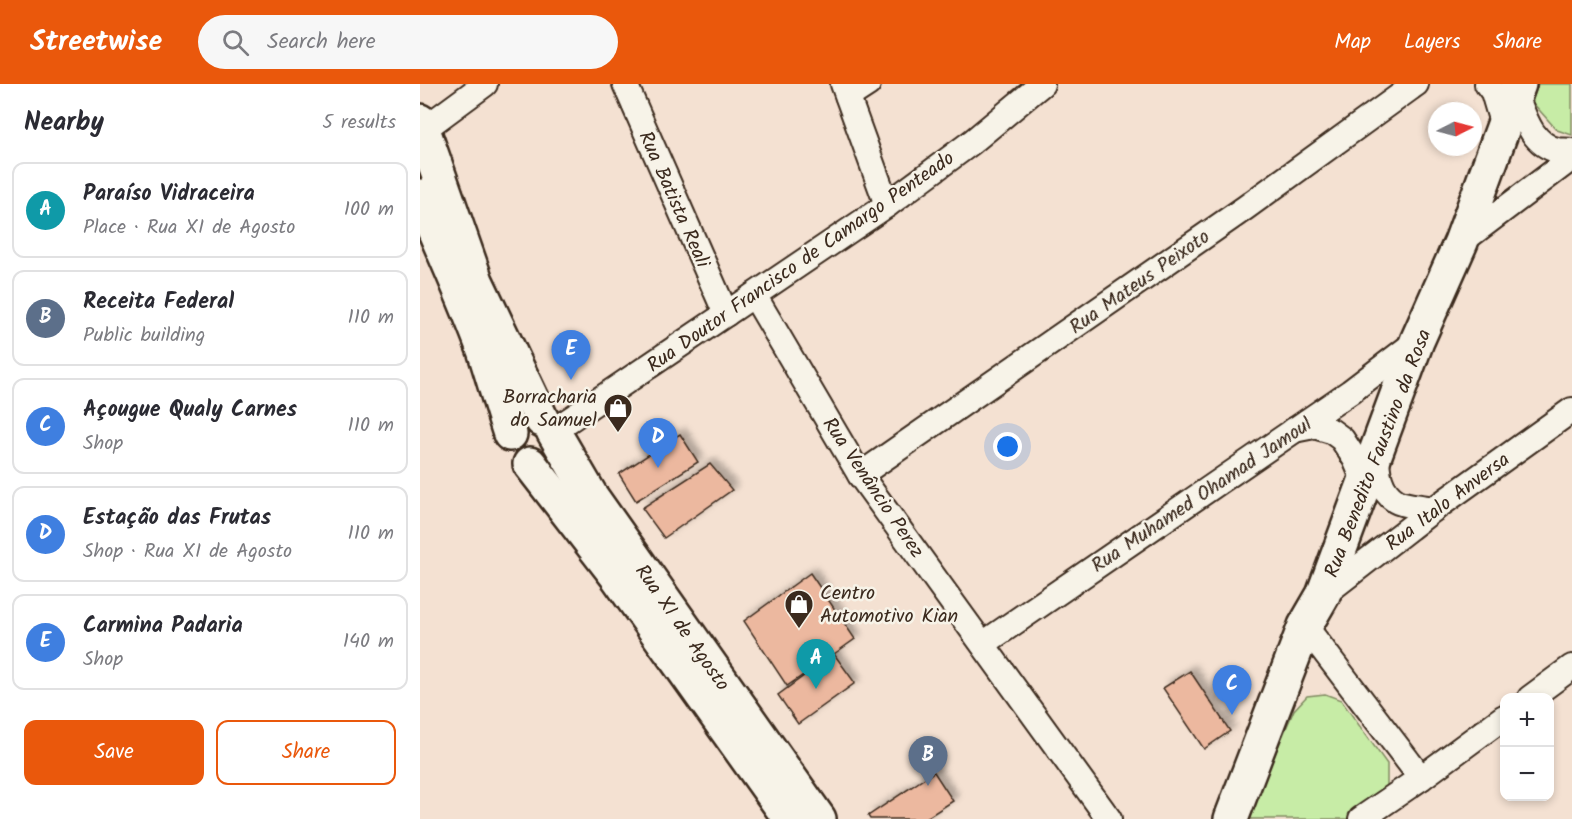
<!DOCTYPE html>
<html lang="en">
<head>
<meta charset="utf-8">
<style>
  :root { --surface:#fff; --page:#f7f7f7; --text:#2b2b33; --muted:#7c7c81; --line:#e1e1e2; --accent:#ea580c }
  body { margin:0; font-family:Kalam,sans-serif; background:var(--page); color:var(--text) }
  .controls { position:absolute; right:18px; bottom:18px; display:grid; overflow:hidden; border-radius:12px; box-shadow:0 3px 9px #0003 }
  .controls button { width:54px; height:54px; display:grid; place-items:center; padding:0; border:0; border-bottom:2px solid var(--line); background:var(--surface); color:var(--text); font:30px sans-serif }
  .compass { position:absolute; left:1008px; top:18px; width:54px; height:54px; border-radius:50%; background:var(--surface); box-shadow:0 3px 9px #0003; rotate:84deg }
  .you { position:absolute; left:588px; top:363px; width:21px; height:21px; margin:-15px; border:4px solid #fff; border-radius:50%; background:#1a73e8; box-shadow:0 0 0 9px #1a73e833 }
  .badge { display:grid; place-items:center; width:39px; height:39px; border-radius:50%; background:var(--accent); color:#fff; font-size:20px; font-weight:700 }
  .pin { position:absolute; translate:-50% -50px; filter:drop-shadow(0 2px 3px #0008) }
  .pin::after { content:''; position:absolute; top:32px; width:21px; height:18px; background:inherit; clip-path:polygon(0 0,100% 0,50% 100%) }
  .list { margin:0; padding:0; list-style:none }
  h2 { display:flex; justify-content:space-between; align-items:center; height:78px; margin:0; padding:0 24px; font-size:26px }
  h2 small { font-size:20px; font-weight:400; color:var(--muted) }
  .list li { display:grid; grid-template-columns:39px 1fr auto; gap:18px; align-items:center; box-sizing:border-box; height:96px; margin:0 12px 12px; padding:0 12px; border:2px solid var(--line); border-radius:12px }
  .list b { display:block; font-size:22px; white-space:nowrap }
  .list p { margin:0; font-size:20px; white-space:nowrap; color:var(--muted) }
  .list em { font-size:20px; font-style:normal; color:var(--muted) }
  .actions { display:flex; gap:12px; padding:18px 24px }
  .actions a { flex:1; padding:14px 0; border:2px solid var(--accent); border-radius:12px; text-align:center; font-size:21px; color:var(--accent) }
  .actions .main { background:var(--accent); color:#fff }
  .icon { flex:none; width:33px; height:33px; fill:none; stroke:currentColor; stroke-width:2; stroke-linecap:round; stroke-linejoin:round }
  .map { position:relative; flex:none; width:1152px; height:735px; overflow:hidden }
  header { display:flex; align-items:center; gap:36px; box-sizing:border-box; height:84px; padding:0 30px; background:var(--accent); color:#fff }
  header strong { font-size:28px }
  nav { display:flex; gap:33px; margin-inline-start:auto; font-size:21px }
  .search { width:420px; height:54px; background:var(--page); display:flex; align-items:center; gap:15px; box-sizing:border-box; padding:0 21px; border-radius:33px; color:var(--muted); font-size:22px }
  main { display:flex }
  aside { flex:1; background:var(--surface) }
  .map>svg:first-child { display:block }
</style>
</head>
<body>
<header>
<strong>Streetwise</strong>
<div class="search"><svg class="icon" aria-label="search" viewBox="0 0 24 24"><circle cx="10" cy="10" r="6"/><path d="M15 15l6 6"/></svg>Search here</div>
<nav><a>Map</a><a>Layers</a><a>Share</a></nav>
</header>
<main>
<aside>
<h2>Nearby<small>5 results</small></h2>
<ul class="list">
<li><span class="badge" style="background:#0f9aa8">A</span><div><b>Paraíso Vidraceira</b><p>Place · Rua XI de Agosto</p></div><em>100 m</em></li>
<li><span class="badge" style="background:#5c6f8a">B</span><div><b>Receita Federal</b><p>Public building</p></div><em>110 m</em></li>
<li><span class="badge" style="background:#3f7fe0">C</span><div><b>Açougue Qualy Carnes</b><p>Shop</p></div><em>110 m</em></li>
<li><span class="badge" style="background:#3f7fe0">D</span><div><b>Estação das Frutas</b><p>Shop · Rua XI de Agosto</p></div><em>110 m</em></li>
<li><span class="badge" style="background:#3f7fe0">E</span><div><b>Carmina Padaria</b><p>Shop</p></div><em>140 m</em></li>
</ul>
<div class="actions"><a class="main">Save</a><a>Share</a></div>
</aside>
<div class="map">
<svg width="1152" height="735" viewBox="0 0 1152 735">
  <defs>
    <filter id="shadow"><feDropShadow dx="5.5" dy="-5.5" stdDeviation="3" flood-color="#0004"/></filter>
  </defs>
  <rect width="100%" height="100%" fill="#f4e1d2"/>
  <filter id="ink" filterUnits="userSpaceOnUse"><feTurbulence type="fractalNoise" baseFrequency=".0167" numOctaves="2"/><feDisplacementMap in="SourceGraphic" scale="12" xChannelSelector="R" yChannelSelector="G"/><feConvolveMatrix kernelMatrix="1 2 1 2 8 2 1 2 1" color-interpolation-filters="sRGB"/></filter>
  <g filter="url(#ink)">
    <g fill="#c7eca6" stroke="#818b62" stroke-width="1.5">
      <polygon points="1118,0 1152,0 1152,51 1137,46 1112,18"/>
      <polygon points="905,610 921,616 967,680 967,708 930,735 827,735 874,626 887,612"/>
    </g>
    <g fill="#ecb89f" stroke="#3b2a1e" stroke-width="1.5" filter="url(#shadow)">
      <polygon points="260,350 278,378 216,417 199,390"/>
      <polygon points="290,380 312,406 244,454 222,424"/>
      <polygon points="390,489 435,555 414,570 367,602 324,537"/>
      <polygon points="414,570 435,599 378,640 358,611"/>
      <polygon points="770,587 810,647 784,665 743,604"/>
      <polygon points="514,688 533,717 505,735 450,735 448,732"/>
    </g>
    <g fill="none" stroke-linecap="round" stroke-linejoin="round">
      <g stroke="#3b2a1e" stroke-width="28">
        <g id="street">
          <polyline points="205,0 306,230"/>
          <polyline points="423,0 467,121"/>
          <polyline points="1067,0 1073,8 1083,42"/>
          <path d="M1095 9C1104 31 1111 60 1137 66 1142 67 1147 66 1152 67"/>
          <polyline points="428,13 448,0"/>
          <polyline points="4,45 65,0"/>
          <polyline points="1041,158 1152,74"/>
          <polyline points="334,211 440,391 689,735"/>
          <polyline points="874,346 894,342 911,347 922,355 935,375 945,399"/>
          <polyline points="133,347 467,121 552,58 622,0"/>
          <path d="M957 369C957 387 959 406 976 417 984 422 1004 423 1014 425"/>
          <polyline points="440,391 825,124 996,0"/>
          <polyline points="903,511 1014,425 1152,326"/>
          <polyline points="885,542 1001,694"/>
          <polyline points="563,560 930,308 997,257"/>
          <polyline points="1110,614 1152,583"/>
          <polyline points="941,735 1001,694 1084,633"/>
        </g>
      </g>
      <g stroke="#3b2a1e" stroke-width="38">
        <polyline id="secondary" points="811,735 885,542 903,511 997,257 1041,158 1099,0"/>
      </g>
      <g stroke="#3b2a1e" stroke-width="38">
        <g id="primary">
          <polyline points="0,37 56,197 122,336"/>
          <path d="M0 112C21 163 45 214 64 266 73 294 81 322 90 350"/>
          <polyline points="133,347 171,412 399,735"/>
          <polyline points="110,380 196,491 370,735"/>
        </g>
      </g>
      <use href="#street" stroke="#f7f3e8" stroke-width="24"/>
      <use href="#secondary" stroke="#f7f3e8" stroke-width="33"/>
      <use href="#primary" stroke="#f7f3e8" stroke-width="33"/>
    </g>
  </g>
  <defs>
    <g id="shop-pin" transform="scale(1.5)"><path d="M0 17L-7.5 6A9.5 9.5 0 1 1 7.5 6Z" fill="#3b2a1e" stroke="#f7f3e8"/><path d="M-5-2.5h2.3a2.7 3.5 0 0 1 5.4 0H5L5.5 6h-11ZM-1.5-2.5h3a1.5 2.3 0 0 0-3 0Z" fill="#fff"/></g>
  </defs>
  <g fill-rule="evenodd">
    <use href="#shop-pin" x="198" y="324"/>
    <use href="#shop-pin" x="379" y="520"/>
  </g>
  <g text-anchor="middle" stroke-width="5" stroke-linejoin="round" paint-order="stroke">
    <g font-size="20" fill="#3b2a1e" stroke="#f7f3e8">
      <text transform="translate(255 115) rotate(66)" y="7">Rua Batista Reali</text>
      <text transform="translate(380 177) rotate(-35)" y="7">Rua Doutor Francisco de Camargo Penteado</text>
      <text transform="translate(719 197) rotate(-35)" y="7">Rua Mateus Peixoto</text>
      <text transform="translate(957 369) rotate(-69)" y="7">Rua Benedito Faustino da Rosa</text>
      <text transform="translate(454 403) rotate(56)" y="7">Rua Venâncio Perez</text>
      <text transform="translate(781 410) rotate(-34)" y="7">Rua Muhamed Ohamad Jamoul</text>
      <text transform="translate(1027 417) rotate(-37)" y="7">Rua Italo Anversa</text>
      <text transform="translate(263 543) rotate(55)" y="7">Rua XI de Agosto</text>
    </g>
    <g font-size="20" fill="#3b2a1e" stroke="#f7f3e8" text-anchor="end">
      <text x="177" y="319">Borracharia<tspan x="177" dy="23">do Samuel</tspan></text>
      <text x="400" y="515" text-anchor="start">Centro<tspan x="400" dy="23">Automotivo Kian</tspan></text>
    </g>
  </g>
</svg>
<div class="controls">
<button>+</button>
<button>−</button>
</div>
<svg class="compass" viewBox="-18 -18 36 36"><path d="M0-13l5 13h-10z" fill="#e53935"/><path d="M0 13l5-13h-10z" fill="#7c7c81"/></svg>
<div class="you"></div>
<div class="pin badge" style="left:396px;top:605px;background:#0f9aa8">A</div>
<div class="pin badge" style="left:508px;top:702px;background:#5c6f8a">B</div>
<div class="pin badge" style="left:812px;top:631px;background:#3f7fe0">C</div>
<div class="pin badge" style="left:238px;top:384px;background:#3f7fe0">D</div>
<div class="pin badge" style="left:151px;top:296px;background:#3f7fe0">E</div>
</div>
</main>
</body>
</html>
